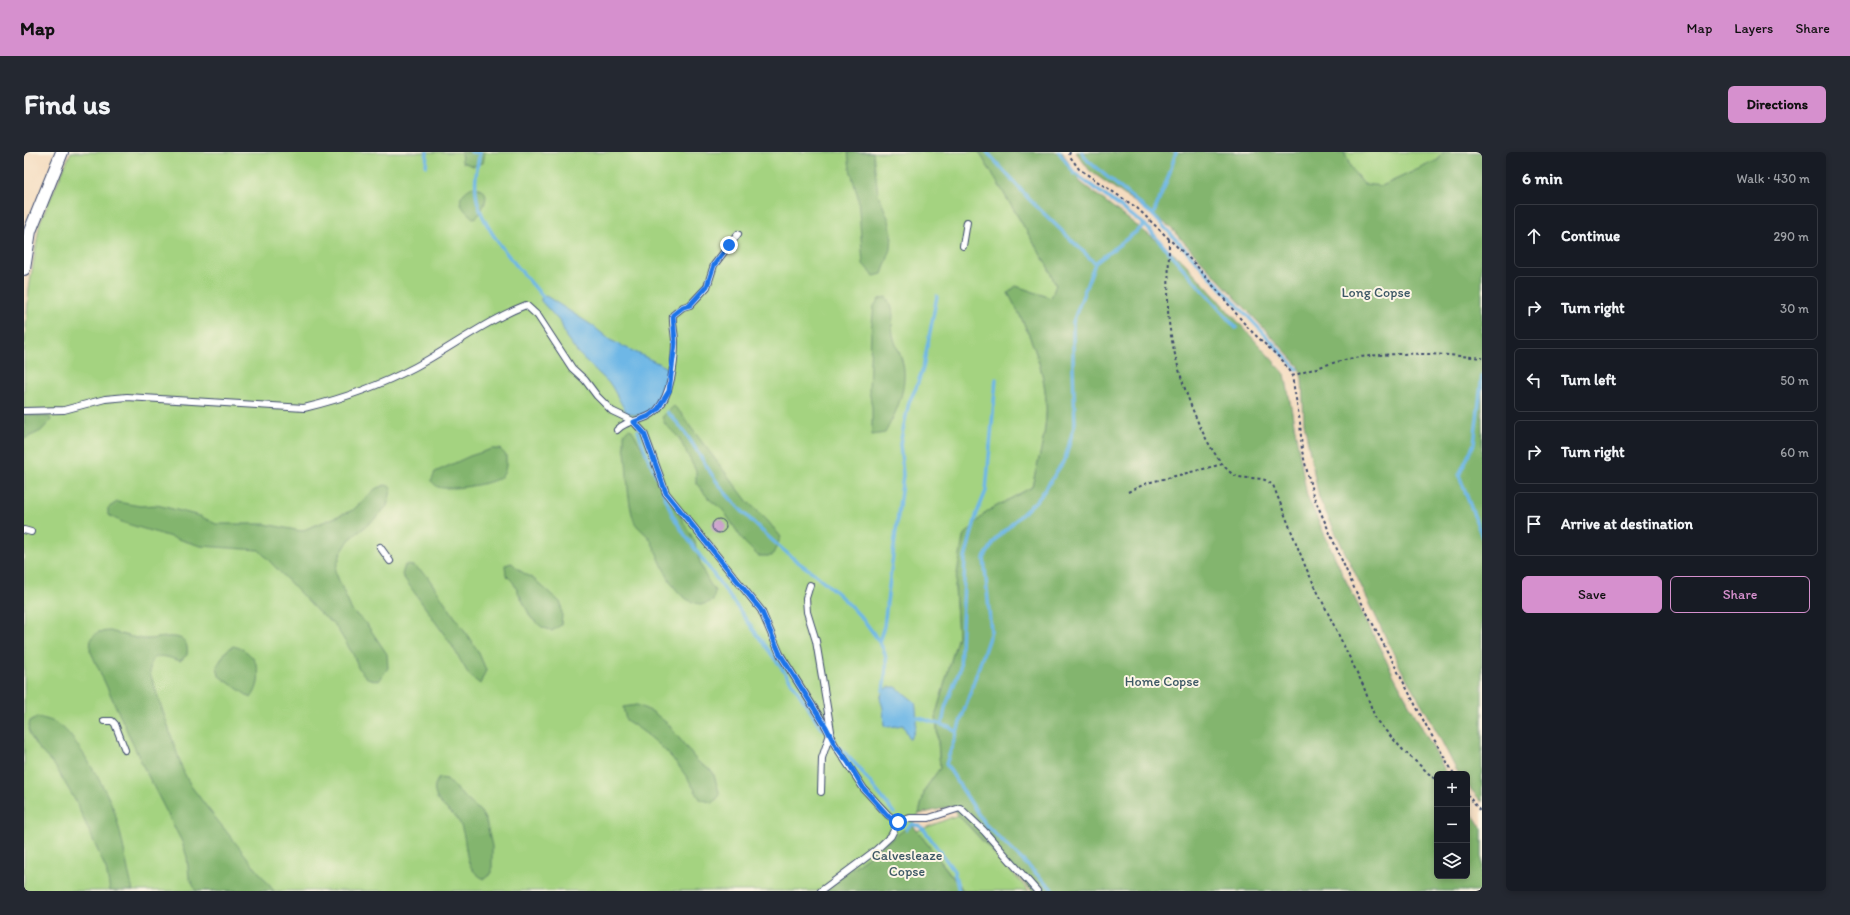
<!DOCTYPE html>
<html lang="en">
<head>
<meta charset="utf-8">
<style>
  :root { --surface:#171b24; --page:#242831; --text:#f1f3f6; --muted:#9ea1a6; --line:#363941; --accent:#d690ce }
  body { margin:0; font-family:Itim,sans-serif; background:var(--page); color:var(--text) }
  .controls { position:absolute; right:12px; bottom:12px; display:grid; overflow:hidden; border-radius:6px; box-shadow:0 2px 6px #0003 }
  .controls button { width:36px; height:36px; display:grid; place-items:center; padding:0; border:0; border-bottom:1px solid var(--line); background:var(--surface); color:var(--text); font:20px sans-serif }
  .stop { position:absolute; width:12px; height:12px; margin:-9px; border:3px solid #1a73e8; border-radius:50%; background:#fff }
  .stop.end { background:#1a73e8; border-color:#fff; box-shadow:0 1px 4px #0008 }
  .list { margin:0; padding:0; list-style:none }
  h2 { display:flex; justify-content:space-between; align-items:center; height:52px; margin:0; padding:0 16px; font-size:17px }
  h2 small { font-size:13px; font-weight:400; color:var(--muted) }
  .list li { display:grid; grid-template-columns:26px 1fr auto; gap:12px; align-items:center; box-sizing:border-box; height:64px; margin:0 8px 8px; padding:0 8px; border:1px solid var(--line); border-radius:6px }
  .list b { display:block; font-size:15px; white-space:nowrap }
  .list em { font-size:13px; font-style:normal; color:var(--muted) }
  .actions { display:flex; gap:8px; padding:12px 16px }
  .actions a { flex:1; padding:9px 0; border:1px solid var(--accent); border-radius:6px; text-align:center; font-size:14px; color:var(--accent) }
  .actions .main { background:var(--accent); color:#111 }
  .icon { flex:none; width:22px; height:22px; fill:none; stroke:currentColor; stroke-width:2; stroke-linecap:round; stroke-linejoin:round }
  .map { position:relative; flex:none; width:1458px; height:739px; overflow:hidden; border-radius:6px }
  header { display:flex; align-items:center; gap:24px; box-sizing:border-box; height:56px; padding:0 20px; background:var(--accent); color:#111 }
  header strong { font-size:19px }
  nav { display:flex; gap:22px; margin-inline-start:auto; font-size:14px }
  .intro { display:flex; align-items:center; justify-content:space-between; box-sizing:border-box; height:96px; padding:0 24px }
  h1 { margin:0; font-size:28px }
  .button { padding:10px 18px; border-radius:6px; background:var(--accent); color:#111; font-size:14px; font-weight:700 }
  main { display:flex; gap:24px; padding:0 24px }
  aside { flex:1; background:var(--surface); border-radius:6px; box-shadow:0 2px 6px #0003 }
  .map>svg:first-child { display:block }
</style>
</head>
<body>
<header>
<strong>Map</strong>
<nav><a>Map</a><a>Layers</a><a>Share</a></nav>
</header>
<div class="intro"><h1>Find us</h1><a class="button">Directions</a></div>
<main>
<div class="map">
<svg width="1458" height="739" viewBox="0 0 1458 739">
  <rect width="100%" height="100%" fill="#fcf5e5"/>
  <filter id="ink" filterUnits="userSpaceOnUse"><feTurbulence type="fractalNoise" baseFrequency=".025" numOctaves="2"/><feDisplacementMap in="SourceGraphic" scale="8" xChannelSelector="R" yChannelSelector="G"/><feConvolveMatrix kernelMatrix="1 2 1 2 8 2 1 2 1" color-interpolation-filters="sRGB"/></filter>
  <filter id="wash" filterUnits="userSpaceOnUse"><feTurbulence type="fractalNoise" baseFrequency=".012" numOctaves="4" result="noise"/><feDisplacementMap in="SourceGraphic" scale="16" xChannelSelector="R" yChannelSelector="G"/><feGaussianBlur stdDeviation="0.9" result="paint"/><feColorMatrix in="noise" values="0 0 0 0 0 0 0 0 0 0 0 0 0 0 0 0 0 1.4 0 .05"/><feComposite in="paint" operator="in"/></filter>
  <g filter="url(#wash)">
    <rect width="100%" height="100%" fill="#f4dabd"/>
    <g fill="#a4d380" stroke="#60816f">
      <path d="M47 0H955L1023 113 1032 133 1027 146 992 134 984 141C1006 180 1028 229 1021 275 1019 295 1012 316 1008 335L962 360 931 434 934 484 912 562 916 616 901 637 895 662 888 672 797 739H0V200L5 137 16 70Z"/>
      <polygon points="1320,0 1420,0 1414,8 1358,34 1340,33 1328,18"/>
      <polygon points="934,663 1005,739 940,739 893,679"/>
    </g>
    <g fill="#83b56e" stroke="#4f7266">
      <polygon points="437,0 461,0 459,11 449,14 438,10"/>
      <polygon points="824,0 849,0 854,42 865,68 868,83 867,97 858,122 850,124 839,112 834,45 826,17"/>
      <path d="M955 0H1038L1056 30 1160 110 1261 222 1283 344 1319 423 1370 524 1423 622H1413V724H1443V653L1458 677V739H1008L934 663 929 654 895 662 901 637 916 616 912 562 934 484 931 434 939 385 962 360 1008 335C1012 316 1019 295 1021 275 1028 229 1006 180 984 141L992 134 1027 146 1032 133 1023 113Z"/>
      <polygon points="1052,0 1320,0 1328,18 1340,32 1358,34 1414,8 1420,0 1458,0 1458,650 1443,633 1443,622 1435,622 1431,615 1404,563 1377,517 1295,346 1280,271 1278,227 1275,214 1145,74 1066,19"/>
      <path d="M448 35C470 36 461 54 453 65L449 66C435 54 430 46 448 35Z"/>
      <path d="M862 145C874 162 866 165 869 183 871 193 877 202 879 212 884 236 872 261 861 281L848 283V255L845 238 847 180 850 154 855 147Z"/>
      <polygon points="650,254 658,262 665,273 724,350 743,368 757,385 748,404 734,404 720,390 699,358 685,347 672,331 672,319 655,286 641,272 638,265"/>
      <polygon points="0,263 26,265 27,268 17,279 0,287"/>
      <path d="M604 277 608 278 671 390C675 410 679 423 691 439L689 449C685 450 680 453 677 452 647 449 638 409 626 387 622 381 613 376 610 369 602 345 604 317 600 293V282Z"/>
      <path d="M468 297H476L482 303C482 309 483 319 478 324 471 332 425 339 414 335 412 334 409 331 407 329L411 320 446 304Z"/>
      <polygon points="361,333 368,335 363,354 353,365 325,388 317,401 311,419 328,459 342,471 363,502 364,516 355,529 343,526 334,516 330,504 311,473 293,459 235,398 177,394 100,371 84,363 84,356 93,350 116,354 133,353 176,364 192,372 241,372 277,379 329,358 351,337"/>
      <polygon points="488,411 495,418 511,428 537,451 538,463 537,473 528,479 518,475 507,466 489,430 482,423 481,413"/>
      <polygon points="381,413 390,414 403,424 454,499 462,518 456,532 445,523 427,492 378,423"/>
      <path d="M86 479C97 482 109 486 120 487 135 488 167 475 163 503L156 509C141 504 125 498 126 521L159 619 167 634 182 654 250 739H172L165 725 163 705 158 690 119 614 66 498 67 486 74 480Z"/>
      <path d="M209 494C234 499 242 526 227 546L195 524 193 514 202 499Z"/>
      <path d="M613 553 629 560 644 572 673 609 689 620 696 643 689 651 676 647C656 611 637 590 602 568L599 555Z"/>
      <path d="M13 565C22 567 31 569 38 575 53 587 85 642 91 661 99 687 102 713 109 739H86L82 717 51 648 31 614 13 595 7 585 4 577 6 569Z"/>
      <path d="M415 626 423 627 436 641 457 660 462 669 468 694V721L460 727C435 714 447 690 434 668 428 660 417 655 413 646 409 638 410 632 415 626Z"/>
      <polygon points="888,672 939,739 797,739"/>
    </g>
    <g fill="#6eb7e6" stroke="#4473a2">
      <path d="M522 144 569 174 586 188 642 215C650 227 633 257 621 261 614 264 609 263 602 260L587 233 554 201 542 185 537 171 517 149V146Z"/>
      <path d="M864 535H872L891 550C893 560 894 578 886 587L879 573 865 575 860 574 859 556 856 546 859 539Z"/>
    </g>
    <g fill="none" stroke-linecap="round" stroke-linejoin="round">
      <g stroke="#6eb7e6" stroke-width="3.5">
        <polyline points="447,0 456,1"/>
        <path d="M456 0C452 18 449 37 455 55 466 87 497 118 519 145"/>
        <polyline points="963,0 1005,47 1071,111"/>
        <polyline points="1035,0 1050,21 1121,73 1212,176"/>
        <polyline points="1058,0 1064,9 1129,63 1273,217"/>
        <polyline points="402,14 403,0"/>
        <polyline points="1129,63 1145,23 1152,0"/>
        <polyline points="1458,224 1450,292 1435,323 1458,385"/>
        <path d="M643 260C669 284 681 319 705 345 724 366 748 389 769 406 776 412 784 417 791 422 815 442 840 464 855 490"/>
        <polyline points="614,279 623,304 633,325"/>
        <polyline points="639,340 649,364 661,383 769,532 798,577"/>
        <path d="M859 539C861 522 867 506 855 490L860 474 879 323 876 292 885 250 892 236 899 216 913 144"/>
        <polyline points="892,565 925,575 932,580"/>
        <polyline points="918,573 921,556 936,517 941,406 953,361 962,339 972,227"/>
        <polyline points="815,595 834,615 870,661"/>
        <polyline points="882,677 888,672 896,674 901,679 930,719 935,739"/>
        <polyline points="1030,739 960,671 922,612 967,479 960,406 972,387 1016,345 1041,307 1051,271 1049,216 1049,170 1071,111 1121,73"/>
      </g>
    </g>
    <g id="blocks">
      <circle fill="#c699c9" cx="695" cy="374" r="7"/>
    </g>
  </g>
  <g filter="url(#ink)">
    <use href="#blocks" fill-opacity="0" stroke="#3c496c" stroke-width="1"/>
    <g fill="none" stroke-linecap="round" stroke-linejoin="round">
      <g stroke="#3c496c" stroke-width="8">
        <g id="service">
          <polyline points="939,94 943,70"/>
          <path d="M0 259 40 258 81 247 103 245 280 256C318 247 357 233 391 215 428 195 463 168 502 153L514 164 548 216 561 228 573 244 588 259 609 269 620 281 642 341 737 458 756 502 802 575 811 593 840 637 864 663 874 670"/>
          <path d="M593 278C604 266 620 271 633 258 647 243 651 210 651 190 651 181 648 172 649 163L659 155 666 153 683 135 690 113 714 82"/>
          <polyline points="0,378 7,380"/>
          <polyline points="356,395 366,409"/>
          <polyline points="786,433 782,446 783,460 792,489 807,579 798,606 797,640"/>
          <polyline points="80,569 88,569 91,572 101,598"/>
          <polyline points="797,739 852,698 867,684 874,670 886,666 905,666 936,656 960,679 1013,739"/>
        </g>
      </g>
      <g stroke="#3c496c" stroke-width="14">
        <polyline id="minor" points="0,117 6,79 38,0"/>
      </g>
      <g stroke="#3c496c" stroke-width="2" stroke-dasharray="3 3" stroke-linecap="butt">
        <polyline points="1046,0 1045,3 1055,17 1113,56 1172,113 1225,177 1259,209 1268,224 1276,270 1278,299 1289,343 1331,438 1404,577 1430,622"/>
        <path d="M1145 87C1145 111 1144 134 1144 157 1145 200 1174 291 1206 320 1215 329 1230 324 1241 328 1243 329 1246 331 1249 333L1282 416 1339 533 1352 568 1379 598 1413 629"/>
        <path d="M1268 224C1293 216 1319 206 1345 204 1382 200 1421 202 1458 206"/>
        <polyline points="1104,340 1123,331 1199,312"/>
        <polyline points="1443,642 1458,662"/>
      </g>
      <use href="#service" stroke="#fff" stroke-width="6"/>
      <use href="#minor" stroke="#fff" stroke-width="12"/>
    </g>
  </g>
  <g fill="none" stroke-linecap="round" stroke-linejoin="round" filter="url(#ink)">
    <polyline stroke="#1a73e8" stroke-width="5" points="705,93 690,113 683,134 666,153 659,155 649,163 651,191 645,239 634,257 625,264 610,270 620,281 642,341 737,458 756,502 802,575 811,593 824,610 840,637 864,664 874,670"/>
  </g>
  <g text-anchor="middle" stroke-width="4" stroke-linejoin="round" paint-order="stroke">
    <g font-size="14" fill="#3d5866" stroke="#fcf5e5">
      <text x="1352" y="145">Long Copse</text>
      <text x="1138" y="534">Home Copse</text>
      <text x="883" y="708">Calvesleaze<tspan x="883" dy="16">Copse</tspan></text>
    </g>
  </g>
</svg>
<div class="controls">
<button>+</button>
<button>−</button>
<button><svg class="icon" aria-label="layers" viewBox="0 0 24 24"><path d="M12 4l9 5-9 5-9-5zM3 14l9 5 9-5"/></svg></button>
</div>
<div class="stop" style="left:874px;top:670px"></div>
<div class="stop end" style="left:705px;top:93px"></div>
</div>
<aside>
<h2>6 min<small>Walk · 430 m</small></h2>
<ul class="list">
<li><svg class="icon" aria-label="ahead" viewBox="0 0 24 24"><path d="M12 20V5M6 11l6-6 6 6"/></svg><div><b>Continue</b></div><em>290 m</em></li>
<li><svg class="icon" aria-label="right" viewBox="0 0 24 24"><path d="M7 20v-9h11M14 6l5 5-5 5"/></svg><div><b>Turn right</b></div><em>30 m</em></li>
<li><svg class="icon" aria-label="left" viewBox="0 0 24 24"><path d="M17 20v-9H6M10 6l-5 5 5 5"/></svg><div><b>Turn left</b></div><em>50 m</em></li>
<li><svg class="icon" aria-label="right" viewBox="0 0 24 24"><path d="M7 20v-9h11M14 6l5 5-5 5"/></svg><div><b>Turn right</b></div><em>60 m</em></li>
<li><svg class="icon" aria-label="arrive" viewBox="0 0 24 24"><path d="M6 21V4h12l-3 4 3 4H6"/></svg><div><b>Arrive at destination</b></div></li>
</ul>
<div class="actions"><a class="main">Save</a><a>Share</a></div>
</aside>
</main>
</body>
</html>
